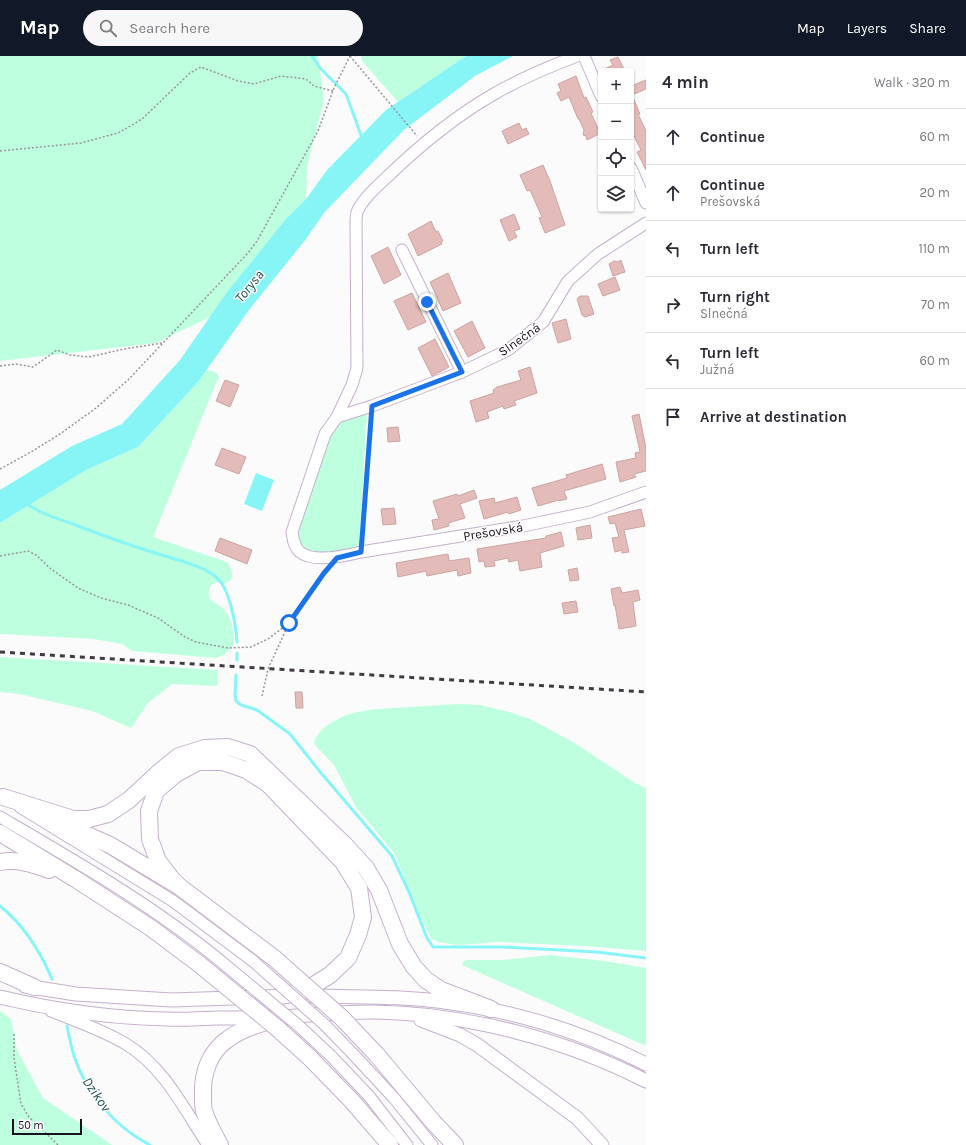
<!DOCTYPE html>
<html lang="en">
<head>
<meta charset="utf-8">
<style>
  :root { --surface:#fff; --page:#f7f7f7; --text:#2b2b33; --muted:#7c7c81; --line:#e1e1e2; --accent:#111827 }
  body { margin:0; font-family:Karla,sans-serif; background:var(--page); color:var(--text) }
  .controls { position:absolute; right:12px; top:12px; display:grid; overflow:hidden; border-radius:4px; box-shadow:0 1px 3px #0004 }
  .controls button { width:36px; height:36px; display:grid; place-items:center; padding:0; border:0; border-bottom:1px solid var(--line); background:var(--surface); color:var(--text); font:20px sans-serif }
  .scale { position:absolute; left:12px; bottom:10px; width:70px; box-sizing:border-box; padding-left:4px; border:2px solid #19111c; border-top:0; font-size:11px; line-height:14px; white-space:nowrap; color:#19111c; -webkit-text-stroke:3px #fff; paint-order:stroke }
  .stop { position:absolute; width:12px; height:12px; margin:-9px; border:3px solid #1a73e8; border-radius:50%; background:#fff }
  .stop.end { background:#1a73e8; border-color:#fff; box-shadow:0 1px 4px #0008 }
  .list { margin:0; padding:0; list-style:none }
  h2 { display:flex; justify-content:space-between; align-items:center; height:52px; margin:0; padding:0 16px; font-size:17px }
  h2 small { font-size:13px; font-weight:400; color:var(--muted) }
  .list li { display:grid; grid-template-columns:26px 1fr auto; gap:12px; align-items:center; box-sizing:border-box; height:56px; padding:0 16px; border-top:1px solid var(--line) }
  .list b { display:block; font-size:15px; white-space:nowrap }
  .list p { margin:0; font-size:13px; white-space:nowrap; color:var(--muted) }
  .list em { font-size:13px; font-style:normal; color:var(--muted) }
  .icon { flex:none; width:22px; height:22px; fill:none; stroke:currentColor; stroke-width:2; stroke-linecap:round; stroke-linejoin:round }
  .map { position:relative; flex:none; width:646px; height:1089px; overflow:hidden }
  header { display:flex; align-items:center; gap:24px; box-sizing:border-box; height:56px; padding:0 20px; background:var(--accent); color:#fff }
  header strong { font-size:19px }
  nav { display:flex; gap:22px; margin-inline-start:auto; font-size:14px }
  .search { width:280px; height:36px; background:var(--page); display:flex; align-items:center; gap:10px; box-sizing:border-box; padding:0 14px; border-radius:22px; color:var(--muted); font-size:15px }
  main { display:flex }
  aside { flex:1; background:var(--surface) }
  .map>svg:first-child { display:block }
</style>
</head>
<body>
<header>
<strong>Map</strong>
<div class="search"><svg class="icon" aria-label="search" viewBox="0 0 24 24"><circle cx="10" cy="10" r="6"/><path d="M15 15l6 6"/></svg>Search here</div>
<nav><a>Map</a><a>Layers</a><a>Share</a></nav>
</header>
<main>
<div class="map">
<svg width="646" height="1089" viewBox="0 0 646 1089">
  <rect width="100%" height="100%" fill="#fbfbfb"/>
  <g fill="#beffdf">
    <polygon points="0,0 318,0 324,44 307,111 306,143 285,164 227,236 210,261 156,287 0,305"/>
    <polygon points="361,0 466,0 398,46 362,5"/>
    <path d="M210 314 217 317 219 321 214 332 153 481 227 506C232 512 236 525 225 527 222 528 218 526 215 527 207 530 208 538 210 544 225 551 231 560 233 576 234 580 235 585 233 589 230 596 223 599 216 602L132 595 122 588 94 583 0 578V467L86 414 138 391 198 326 206 315Z"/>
    <path d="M367 356 359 491C338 497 301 507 297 476L329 379C342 362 348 362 367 356Z"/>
    <polygon points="0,601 218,614 217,630 172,628 148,647 131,672 92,655 19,638 0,636"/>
    <path d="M458 648 480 649 509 656 530 663 573 686 635 727 646 732V895L584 890 498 886 459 889 438 886 432 883 425 871 394 797 356 751 334 709 314 688C315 675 335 663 347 659 361 654 378 653 393 652 414 651 436 649 458 648Z"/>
    <polygon points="550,899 604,905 646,912 646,990 462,909 464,905 467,904 502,904"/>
    <polygon points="0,955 11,963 17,994 43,1042 112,1089 0,1089"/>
  </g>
  <g fill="#87f5f6">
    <polygon points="466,0 513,0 475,20 404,74 346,134 324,157 306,183 249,254 198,326 138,391 86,414 0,467 0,434 72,390 122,368 180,304 227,236 285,164 306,143 327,114 386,54"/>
    <polygon points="256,417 274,424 262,455 244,448"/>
  </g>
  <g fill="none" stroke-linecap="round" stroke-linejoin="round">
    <g stroke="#87f5f6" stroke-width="3">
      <polyline points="312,0 320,12 346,38 362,82"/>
      <path d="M26 447C40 458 57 462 73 468 104 480 134 491 165 500 181 505 207 511 218 523 230 534 236 570 237 586"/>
      <polyline points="237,604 237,597"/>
      <polyline points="236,619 235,639 236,645 241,649 257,654 290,678 321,717 392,800 409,836 427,882 433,891 502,891 597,896 646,902"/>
      <path d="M0 850C24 869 40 895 52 923"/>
      <path d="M67 970C69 980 71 990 74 1000 86 1037 115 1071 150 1089"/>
    </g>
  </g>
  <g fill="#e3bbb8" stroke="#cba4a1">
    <polygon points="618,1 625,15 600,15 613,9 610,4"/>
    <polygon points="576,20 584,42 586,41 593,56 591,57 599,75 598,76 599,78 587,84 586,80 583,79 584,74 579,63 578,63 569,41 561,45 557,37 561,35 558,28"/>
    <polygon points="646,24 646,33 632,39 640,58 638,58 646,75 646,114 637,96 641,94 634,80 631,79 631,30"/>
    <polygon points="519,67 522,74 526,72 529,78 508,88 502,75"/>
    <polygon points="543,109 550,125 565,169 545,177 539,162 542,161 530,134 527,135 520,119"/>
    <polygon points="514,158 520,173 514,175 517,181 509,185 500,164"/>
    <polygon points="431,165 436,176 438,175 443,185 441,186 442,188 418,200 408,178"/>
    <polygon points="388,191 401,219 384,228 371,200"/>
    <polygon points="621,204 625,216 613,220 609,208 614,205 618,206"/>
    <polygon points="448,217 461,247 443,255 430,226"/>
    <polygon points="615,221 620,234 603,240 598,228"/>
    <polygon points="412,237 426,266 408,274 394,245"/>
    <polygon points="580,240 588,240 594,258 585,261 582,259 577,243"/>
    <polygon points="566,263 571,283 558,287 552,267"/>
    <polygon points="472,265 485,292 468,301 454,275"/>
    <polygon points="435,283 449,311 432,320 418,292"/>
    <polygon points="530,311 537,337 514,345 516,349 504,353 503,350 487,356 489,362 476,366 470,345 494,337 493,334 497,331 521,324 518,315"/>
    <polygon points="225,324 239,329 230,351 216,345"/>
    <polygon points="639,358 646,392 646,415 634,418 636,421 620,426 616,406 636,402 635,397 640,396 632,360"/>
    <polygon points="398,371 400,385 388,386 387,372"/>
    <polygon points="222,392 246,401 239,418 215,409"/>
    <polygon points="602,408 606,423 564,435 567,443 559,445 559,444 538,450 532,432 567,422 566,419"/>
    <polygon points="474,434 477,442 460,448 465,462 448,467 449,470 434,474 432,464 439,463 433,445 457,438 458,440"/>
    <polygon points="517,441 521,454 509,458 508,456 484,463 479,445 494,442 495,447"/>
    <polygon points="394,452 396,468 383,469 381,453"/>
    <polygon points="641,453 645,470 624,474 629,496 622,497 622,494 615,496 612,482 619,481 615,467 610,468 608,461"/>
    <polygon points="590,469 592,482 578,484 576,472"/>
    <polygon points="561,476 564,490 540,497 542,511 520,515 518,504 509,506 508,502 494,505 495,510 485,511 484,505 479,506 477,493 546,482 546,480"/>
    <polygon points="220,482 252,494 247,508 215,495"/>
    <polygon points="448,498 449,505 469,502 471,517 458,520 457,514 427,520 426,515 398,521 396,507"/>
    <polygon points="577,512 579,524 570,525 568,514"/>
    <polygon points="620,531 622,537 638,534 640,544 633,546 636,570 619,573 615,549 614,550 611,533"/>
    <polygon points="576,545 578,556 564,558 562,547"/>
    <polygon points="295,636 302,636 303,652 296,652"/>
  </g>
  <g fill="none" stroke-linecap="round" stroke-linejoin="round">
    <g stroke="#c4b0cd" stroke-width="13">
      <g id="minor">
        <path d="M577 0C548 11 520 23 494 38 454 61 418 91 386 122 376 131 365 141 359 152 356 156 356 161 356 166L357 312 352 329 337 361 325 378 292 476C293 483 294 491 300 496 313 507 345 500 361 496L523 470 590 456 646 436"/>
        <polyline points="584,0 601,40"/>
        <polyline points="631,112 646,147"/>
        <polyline points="402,194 462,316"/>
        <polyline points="337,361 372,350 462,316 508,294 543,266 568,225 598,198 646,167"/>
        <polyline points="20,751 173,845 253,905"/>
        <path d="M0 761C77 806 154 850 223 907"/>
        <path d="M51 955C76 965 103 974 126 988 164 1011 184 1053 208 1089"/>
        <polyline points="354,999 394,1042 432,1089"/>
        <polyline points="331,1000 369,1040 407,1089"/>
      </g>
    </g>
    <g stroke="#c4b0cd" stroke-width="15">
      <g id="major">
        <polyline points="25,930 76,938 171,944 291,940"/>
        <path d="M312 940C359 941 406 940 452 947 519 956 586 978 646 1008"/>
        <path d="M0 941C55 954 110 962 167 963 185 964 202 962 220 962 241 962 262 962 283 961 313 959 342 956 372 956 465 957 564 983 646 1025"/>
        <polyline points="421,964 460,979 476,988 577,1062 602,1089"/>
      </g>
    </g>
    <g stroke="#c4b0cd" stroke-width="18">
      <g id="highway">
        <polyline points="3,741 73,763 89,763 108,758 129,744 158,717 179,700 205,692 228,691 250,698 345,789 366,812 379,834 400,888 414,911 426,924 441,934 491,953"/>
        <polyline points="56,765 110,789 180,831 274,902"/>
        <polyline points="0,777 77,824 151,872 199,908"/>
        <path d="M0 806C17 803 33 808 49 814"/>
        <polyline points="180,831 172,823 158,805 150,783 149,755 156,735 176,718 198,706 223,706 246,714 268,728 343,806 359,832 363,861 358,879 348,902 330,919 306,934 281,940"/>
        <polyline points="0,916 34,931"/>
        <polyline points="377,999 434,1067 455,1089"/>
        <polyline points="309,1001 351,1044 390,1089"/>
        <path d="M220 1089C214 1078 208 1067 204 1055 203 1051 203 1045 203 1040 202 1018 209 996 228 983 244 971 264 967 282 961"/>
      </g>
    </g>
    <g stroke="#979499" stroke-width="1.5" stroke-dasharray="2 2" stroke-linecap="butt">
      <polyline points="350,0 417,80"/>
      <polyline points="0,95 81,87 118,77 142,63 190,17 201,11 238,25 254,28 281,20 306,23 314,30 333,35"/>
      <polyline points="0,310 16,308 33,311 57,294 70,299 89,301 124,293 162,287"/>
      <polyline points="0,413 31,396 60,378 96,352 128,324 248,197 257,185 318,75 334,32 350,0"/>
      <polyline points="362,486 371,362"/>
      <polyline points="0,500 28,495 36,499 51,513 78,532 101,542 128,549 158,562 185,581 196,586 228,592 251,591 268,583 289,567 329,511"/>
      <polyline points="262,640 268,613 289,567"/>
      <polyline points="14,978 14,1002 21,1048 29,1061 58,1089"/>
    </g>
    <use href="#minor" stroke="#fff" stroke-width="11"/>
    <use href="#major" stroke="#fff" stroke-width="13"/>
    <use href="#highway" stroke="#fff" stroke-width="16"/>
    <polyline stroke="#413a43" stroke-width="3" stroke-dasharray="5 5" stroke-linecap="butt" points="0,596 646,636"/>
    <g stroke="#c4b0cd" stroke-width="13" stroke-linecap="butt">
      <g id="minor-bridge">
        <polyline points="253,905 325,969 354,999"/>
        <polyline points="223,907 299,970 331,1000"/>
      </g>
    </g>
    <g stroke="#c4b0cd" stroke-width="18" stroke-linecap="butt">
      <g id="highway-bridge">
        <polyline points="274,902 342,962 377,999"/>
        <polyline points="199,908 277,972 309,1001"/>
      </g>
    </g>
    <use href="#minor-bridge" stroke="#fff" stroke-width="11"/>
    <use href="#highway-bridge" stroke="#fff" stroke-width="16"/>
  </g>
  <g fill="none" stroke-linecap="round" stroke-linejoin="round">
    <polyline stroke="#1a73e8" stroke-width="5" points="289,567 324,517 337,502 361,496 372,350 462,316 427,246"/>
  </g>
  <g text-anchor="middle" stroke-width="3" stroke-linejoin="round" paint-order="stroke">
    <g font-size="13" fill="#19111c" stroke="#fff">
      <text transform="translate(519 283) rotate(-35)" y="5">Slnečná</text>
      <text transform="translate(493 475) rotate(-9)" y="5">Prešovská</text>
    </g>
    <g font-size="14" font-style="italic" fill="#225354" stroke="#fff">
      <text transform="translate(249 230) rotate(-51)" y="5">Torysa</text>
      <text transform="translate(97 1038) rotate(55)" y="5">Dzikov</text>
    </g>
  </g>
</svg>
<div class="controls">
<button>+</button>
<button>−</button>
<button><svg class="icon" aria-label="locate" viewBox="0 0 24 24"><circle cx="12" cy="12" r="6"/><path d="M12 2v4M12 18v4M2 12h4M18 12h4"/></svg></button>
<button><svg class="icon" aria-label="layers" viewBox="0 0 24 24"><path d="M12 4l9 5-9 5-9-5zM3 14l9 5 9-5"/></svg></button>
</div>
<div class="scale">50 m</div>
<div class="stop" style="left:289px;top:567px"></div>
<div class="stop end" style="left:427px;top:246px"></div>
</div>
<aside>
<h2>4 min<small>Walk · 320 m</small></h2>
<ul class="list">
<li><svg class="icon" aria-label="ahead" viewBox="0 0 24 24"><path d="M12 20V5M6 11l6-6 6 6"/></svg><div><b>Continue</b></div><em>60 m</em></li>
<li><svg class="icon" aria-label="ahead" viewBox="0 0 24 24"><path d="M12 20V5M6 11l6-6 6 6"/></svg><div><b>Continue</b><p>Prešovská</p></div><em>20 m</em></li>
<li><svg class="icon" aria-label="left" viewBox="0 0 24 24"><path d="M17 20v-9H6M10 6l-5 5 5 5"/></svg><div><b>Turn left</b></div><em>110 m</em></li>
<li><svg class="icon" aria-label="right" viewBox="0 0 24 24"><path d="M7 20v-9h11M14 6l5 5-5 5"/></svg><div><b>Turn right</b><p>Slnečná</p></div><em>70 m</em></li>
<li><svg class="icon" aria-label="left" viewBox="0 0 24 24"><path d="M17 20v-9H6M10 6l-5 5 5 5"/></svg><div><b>Turn left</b><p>Južná</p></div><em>60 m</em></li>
<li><svg class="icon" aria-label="arrive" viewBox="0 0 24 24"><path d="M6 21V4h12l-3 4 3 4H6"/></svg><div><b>Arrive at destination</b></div></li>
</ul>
</aside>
</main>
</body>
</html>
